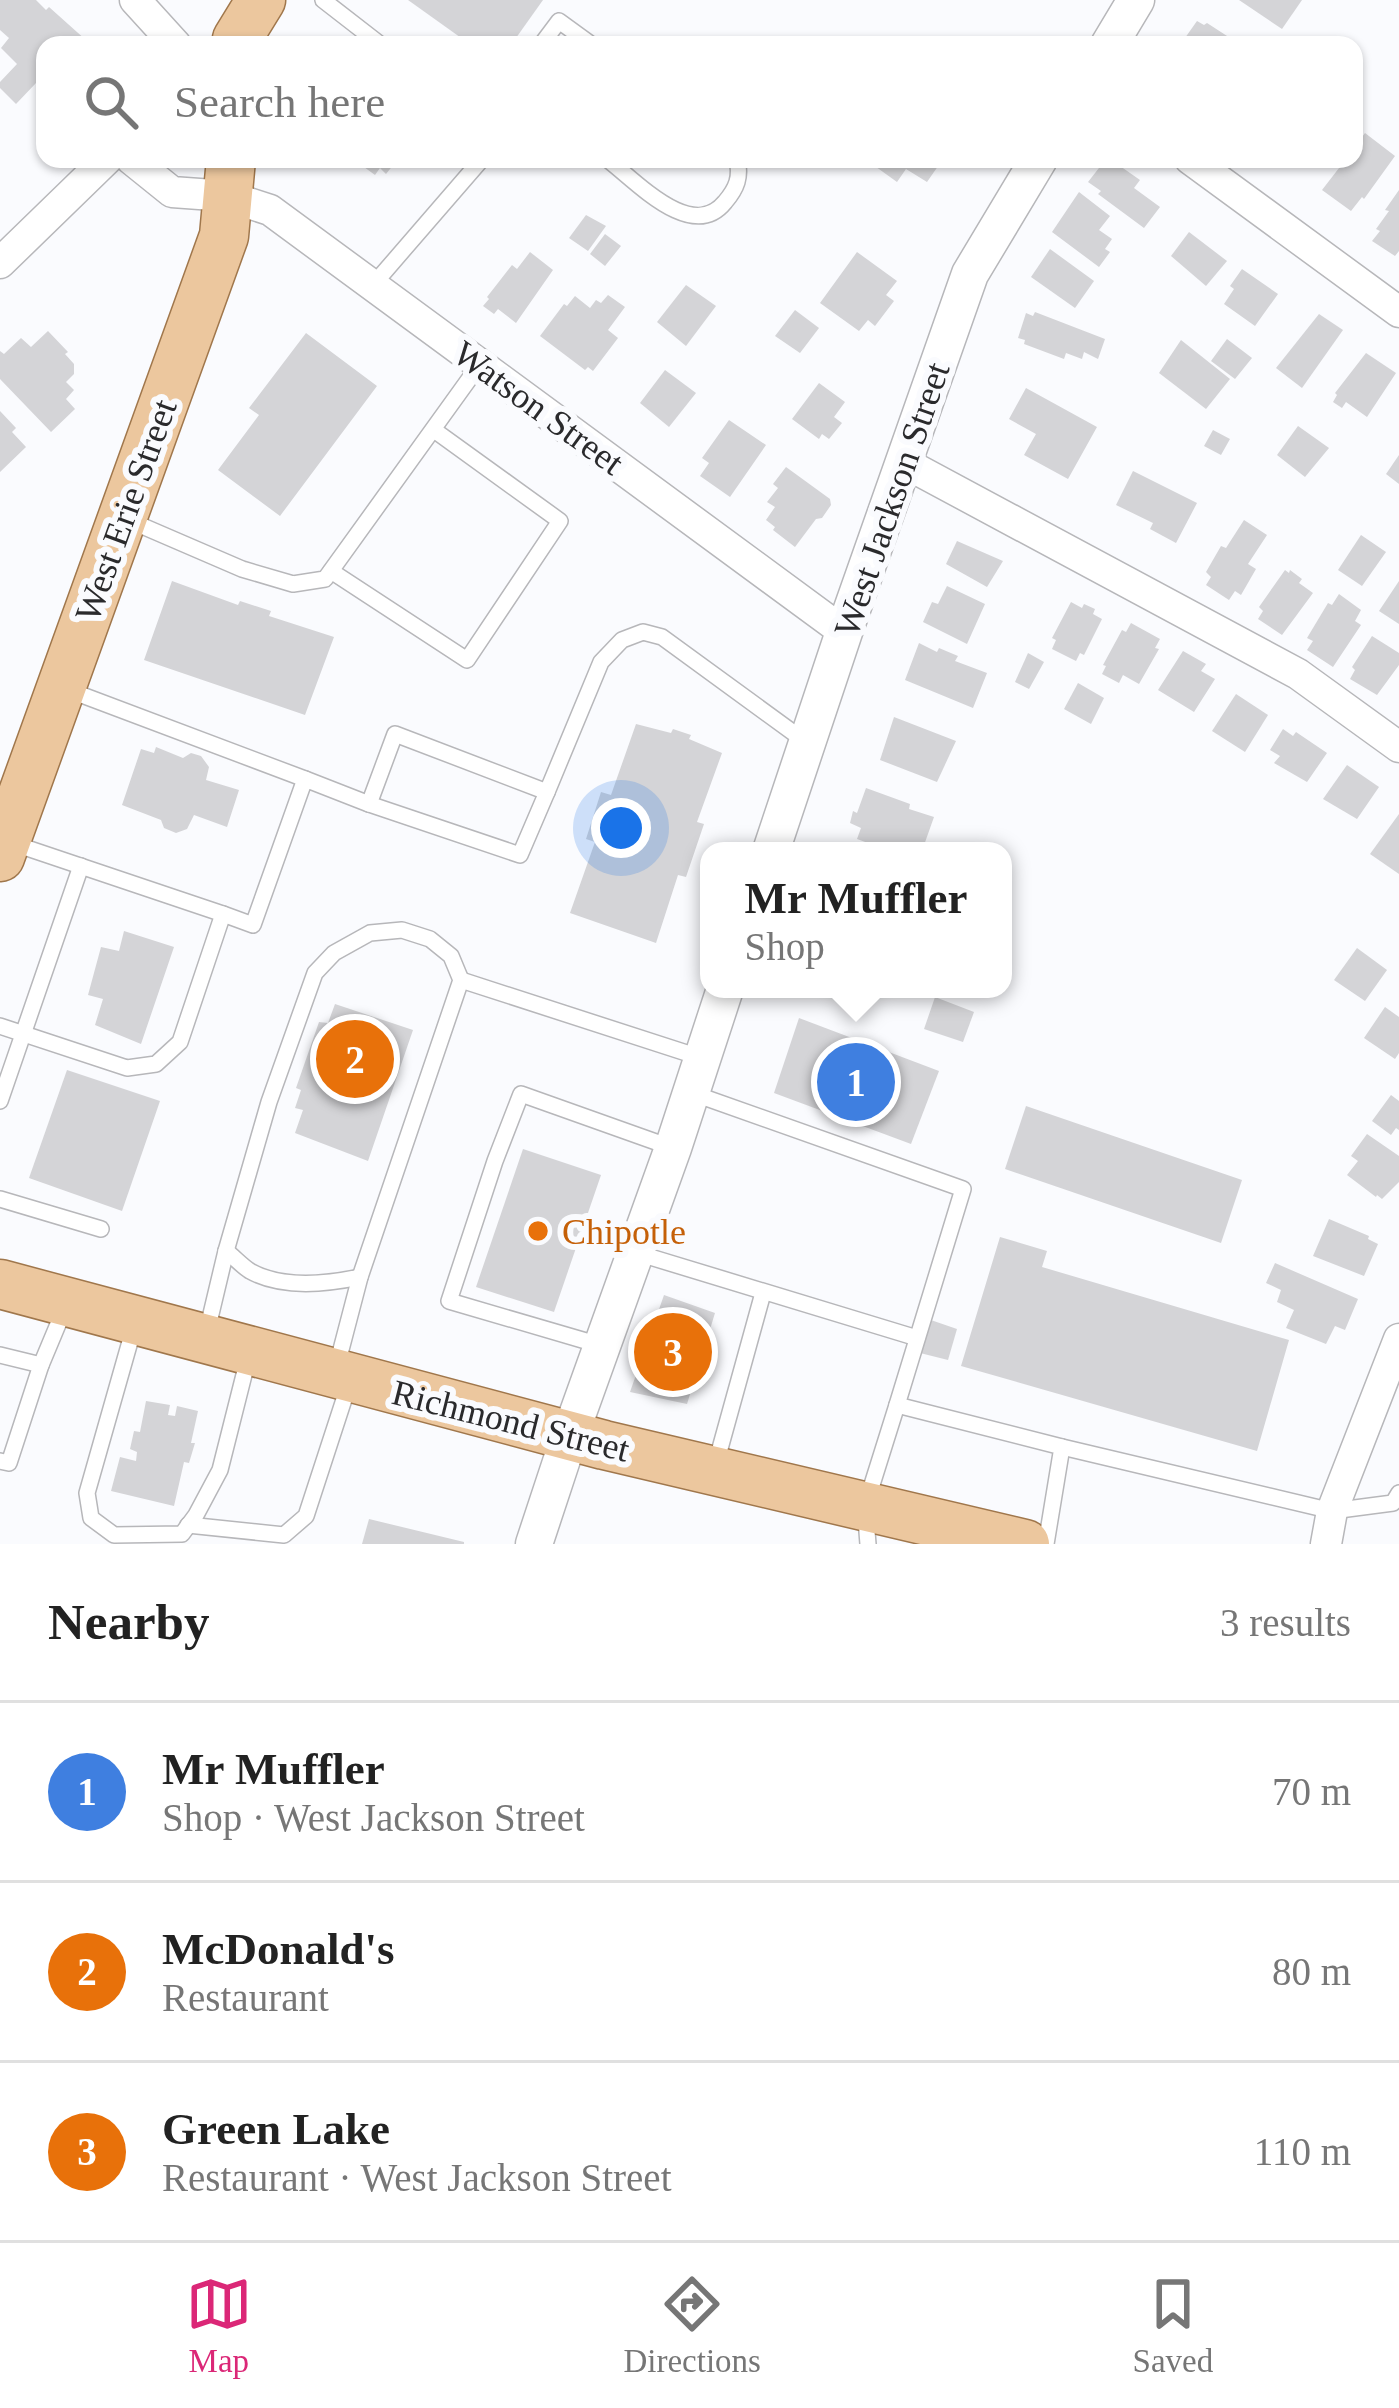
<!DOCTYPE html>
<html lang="en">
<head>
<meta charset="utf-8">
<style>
  :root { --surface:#fff; --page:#f6f6f6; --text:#222; --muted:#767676; --line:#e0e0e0; --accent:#db2777 }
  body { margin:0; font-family:"Times New Roman",serif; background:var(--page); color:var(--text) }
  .you { position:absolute; left:621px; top:828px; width:42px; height:42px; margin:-30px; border:9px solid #fff; border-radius:50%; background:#1a73e8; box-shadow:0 0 0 18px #1a73e833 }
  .badge { display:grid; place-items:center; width:78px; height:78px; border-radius:50%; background:var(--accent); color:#fff; font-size:39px; font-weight:700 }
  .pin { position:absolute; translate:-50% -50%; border:6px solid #fff; box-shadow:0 3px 12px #0006 }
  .popup { position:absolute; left:700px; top:842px; width:312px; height:156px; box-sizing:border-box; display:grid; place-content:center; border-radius:24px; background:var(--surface); filter:drop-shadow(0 3px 9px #0005); font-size:39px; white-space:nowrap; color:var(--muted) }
  .popup b { font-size:45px; color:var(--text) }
  .popup::after { content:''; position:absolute; left:50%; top:100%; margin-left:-24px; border:24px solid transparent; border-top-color:var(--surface) }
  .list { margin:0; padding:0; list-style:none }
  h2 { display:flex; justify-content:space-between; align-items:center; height:156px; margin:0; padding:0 48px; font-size:51px }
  h2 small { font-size:39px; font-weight:400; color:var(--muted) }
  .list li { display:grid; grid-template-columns:78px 1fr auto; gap:36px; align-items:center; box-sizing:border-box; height:180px; padding:0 48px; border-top:3px solid var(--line) }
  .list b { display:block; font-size:45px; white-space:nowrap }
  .list p { margin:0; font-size:39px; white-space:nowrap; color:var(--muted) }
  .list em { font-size:39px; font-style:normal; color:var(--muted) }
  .icon { flex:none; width:66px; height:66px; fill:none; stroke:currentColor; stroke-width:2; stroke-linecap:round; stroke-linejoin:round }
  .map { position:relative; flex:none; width:1399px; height:1544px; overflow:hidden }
  .search { position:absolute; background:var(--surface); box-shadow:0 3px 9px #0004; left:36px; right:36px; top:36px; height:132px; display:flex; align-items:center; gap:30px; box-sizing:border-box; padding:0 42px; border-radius:24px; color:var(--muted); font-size:45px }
  .sheet { height:696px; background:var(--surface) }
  nav { display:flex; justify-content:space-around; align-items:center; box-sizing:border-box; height:168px; border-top:3px solid var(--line); background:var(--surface); font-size:33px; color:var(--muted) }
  nav a { display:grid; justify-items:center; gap:6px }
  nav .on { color:var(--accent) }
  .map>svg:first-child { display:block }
</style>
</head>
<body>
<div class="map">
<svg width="1399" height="1544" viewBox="0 0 1399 1544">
  <rect width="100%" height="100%" fill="#fafbfe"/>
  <g fill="#d4d4d7">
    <polygon points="0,0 36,0 46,10 49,7 87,41 83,45 45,45 45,85 42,88 36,83 16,104 0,88 0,82 17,64 1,48 9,38 0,30"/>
    <polygon points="408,0 543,0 511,45 471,45"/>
    <polygon points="1239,0 1302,0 1282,29"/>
    <polygon points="1197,21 1204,25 1207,23 1241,45 1180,45"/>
    <polygon points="1365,133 1395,156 1364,199 1362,197 1351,211 1322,190 1346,159 1354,159 1354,148"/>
    <polygon points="353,159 398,159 386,174 380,168 375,175"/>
    <polygon points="865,159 943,159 927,182 906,169 897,182"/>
    <polygon points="1106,159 1110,159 1140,180 1134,188 1160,207 1144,228 1098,194 1101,191 1088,182"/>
    <polygon points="1399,190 1399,251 1395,256 1372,241 1380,231 1376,229 1389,211 1385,210"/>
    <polygon points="1079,192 1110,216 1099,230 1112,239 1105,249 1110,252 1099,267 1052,232"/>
    <polygon points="586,215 606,226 588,251 569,238"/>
    <polygon points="1189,232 1227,261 1206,286 1171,256"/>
    <polygon points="605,234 621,246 605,266 590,254"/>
    <polygon points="1050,249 1094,281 1075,308 1031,277"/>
    <polygon points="530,252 553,270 516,323 498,309 494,314 483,306 489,299 487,297 512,265 517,269"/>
    <polygon points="857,252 897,281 886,295 894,301 875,326 868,320 859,331 820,303"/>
    <polygon points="1242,269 1278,294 1255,326 1224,304 1234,289 1230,286"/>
    <polygon points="686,285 716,306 686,346 657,322"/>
    <polygon points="608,295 625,307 608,330 618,338 593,371 588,367 585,370 540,336 564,304 567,306 575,296 590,308 596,300 601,303"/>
    <polygon points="795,310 819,328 800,353 775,336"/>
    <polygon points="1035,312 1105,339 1098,359 1084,352 1082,359 1066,353 1064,359 1024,344 1025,340 1018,338 1026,313 1033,316"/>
    <polygon points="1319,314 1343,330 1302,388 1276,368"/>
    <polygon points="48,331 68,352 65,354 74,364 74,374 66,382 74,390 66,399 75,409 51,432 0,379 0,351 4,354 21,338 31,347"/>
    <polygon points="306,333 377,386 280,516 218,470 259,415 249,408"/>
    <polygon points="1227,339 1252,358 1235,379 1211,361"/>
    <polygon points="1181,340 1230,379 1206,409 1159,373"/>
    <polygon points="1366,353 1396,373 1367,417 1346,402 1342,408 1333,402 1337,395 1335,393"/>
    <polygon points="665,370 696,393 669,427 640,403"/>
    <polygon points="819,383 845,402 834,417 842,423 829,439 822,434 819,439 792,419"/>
    <polygon points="1026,388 1097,427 1068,479 1024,455 1036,434 1009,419"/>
    <polygon points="0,411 16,428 12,432 26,447 0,472"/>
    <polygon points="729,420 766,445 730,497 700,476 709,463 702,458"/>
    <polygon points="1298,426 1329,448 1305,477 1277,455"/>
    <polygon points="1213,430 1230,439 1221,455 1204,446"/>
    <polygon points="1399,455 1399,484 1386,474"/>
    <polygon points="786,467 830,499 831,505 822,518 816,519 795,547 773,530 775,527 766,520 775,507 767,502 778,488 773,484"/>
    <polygon points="1133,471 1197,503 1176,543 1150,529 1153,523 1116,505"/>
    <polygon points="1244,520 1267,535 1248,564 1256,569 1241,595 1235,591 1229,600 1206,585 1211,577 1206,572 1221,546 1226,548"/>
    <polygon points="1361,535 1386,552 1362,586 1338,570"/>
    <polygon points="957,541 1003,561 987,587 946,564"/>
    <polygon points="1285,570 1289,573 1290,570 1302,579 1299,583 1313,593 1282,635 1258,619 1263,611 1259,607"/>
    <polygon points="172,581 238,605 240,601 271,611 269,616 334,637 305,715 144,660"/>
    <polygon points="1399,581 1399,624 1379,611"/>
    <polygon points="947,586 985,604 967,644 923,622 932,602 938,604"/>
    <polygon points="1339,594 1361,610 1355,621 1361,625 1333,667 1307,650 1313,641 1307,638 1328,603 1332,605"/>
    <polygon points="1071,602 1082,608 1084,604 1095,609 1093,614 1102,619 1084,655 1080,653 1076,661 1052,649 1056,640 1052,638"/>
    <polygon points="1131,623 1160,639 1155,648 1159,649 1139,684 1123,675 1119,683 1102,674 1106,666 1103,665 1122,630 1126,632"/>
    <polygon points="1372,636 1399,653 1399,665 1377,695 1350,679 1355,670 1352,667"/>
    <polygon points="919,643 937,652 939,648 958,656 955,661 987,673 973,708 905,680"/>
    <polygon points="1183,651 1206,664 1201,671 1215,679 1194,712 1158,690"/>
    <polygon points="1028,653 1044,662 1029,689 1015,682"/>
    <polygon points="1078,683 1104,698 1091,724 1064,709"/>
    <polygon points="1236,694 1268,715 1245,752 1212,731"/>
    <polygon points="894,717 956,741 937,782 880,760"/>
    <polygon points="636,724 671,733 673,729 691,735 689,739 722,753 697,822 704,824 686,877 678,875 656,943 570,913 595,842 586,839 601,792 611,795"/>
    <polygon points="1283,729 1293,736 1296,732 1327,753 1307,782 1274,763 1280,756 1270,750"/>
    <polygon points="156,747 183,758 191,753 201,756 209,767 206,780 239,790 227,827 194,815 187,829 176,833 164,828 161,820 122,805 141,749 154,753"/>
    <polygon points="1347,765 1379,787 1357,819 1323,799"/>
    <polygon points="866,788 910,804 909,809 934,817 923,848 915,844 912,851 894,848 893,851 890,851 857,839 861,828 850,823 853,811 857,813"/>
    <polygon points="1399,814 1399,874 1370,854"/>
    <polygon points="124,931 174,947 141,1044 95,1025 103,999 88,995 101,947 119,951"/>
    <polygon points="1357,948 1387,970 1365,1001 1334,980"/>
    <polygon points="849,989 879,989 875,999"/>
    <polygon points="935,997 974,1012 963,1042 924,1029"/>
    <polygon points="335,1004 413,1030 368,1161 295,1133 303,1110 295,1108 301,1090 296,1088 319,1022 328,1023"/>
    <polygon points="1385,1007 1399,1017 1399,1053 1395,1059 1364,1038"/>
    <polygon points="799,1018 939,1071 911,1144 774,1093"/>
    <polygon points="67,1070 160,1101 122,1211 29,1178"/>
    <polygon points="1391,1095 1399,1101 1399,1130 1396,1128 1391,1135 1372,1121"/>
    <polygon points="1026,1106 1242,1180 1221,1243 1005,1169"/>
    <polygon points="1367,1134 1399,1156 1399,1182 1382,1199 1377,1195 1376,1197 1347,1175 1358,1161 1351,1156"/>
    <polygon points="523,1149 601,1175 554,1312 476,1287"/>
    <polygon points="1329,1219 1369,1236 1368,1239 1378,1244 1364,1276 1313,1256"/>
    <polygon points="1000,1237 1047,1251 1042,1267 1289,1340 1257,1451 961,1366"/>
    <polygon points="1275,1263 1358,1299 1345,1330 1335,1326 1326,1344 1286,1328 1294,1310 1277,1302 1281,1290 1266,1283"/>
    <polygon points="664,1295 715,1313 687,1404 630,1392"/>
    <polygon points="925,1318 957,1329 948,1360 916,1352"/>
    <polygon points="146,1401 170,1405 168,1415 175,1416 177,1406 198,1411 191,1443 195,1443 189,1463 184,1462 174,1506 111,1491 120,1457 136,1461 137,1452 130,1449 134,1431 140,1432"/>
    <polygon points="369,1519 464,1542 464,1544 362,1544"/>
  </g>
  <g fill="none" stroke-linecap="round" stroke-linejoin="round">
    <g stroke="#b7b7ba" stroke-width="18">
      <g id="service">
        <polyline points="323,0 381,45"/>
        <polyline points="541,45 559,21 592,45"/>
        <path d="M607 159C636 181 692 243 725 202 737 188 741 177 737 159"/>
        <polyline points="373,285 482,159"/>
        <polyline points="126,519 242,569 293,584 325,579 480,364"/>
        <polyline points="331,571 467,660 560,521 434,430"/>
        <polyline points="66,689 305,779"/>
        <polyline points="369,804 520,855 547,792"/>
        <polyline points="9,842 223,914"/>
        <polyline points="461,980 702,1058"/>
        <polyline points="0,1026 127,1068 156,1064 180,1042 223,914 253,925 305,779 369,804 395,734 547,792 601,662 622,640 643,632 662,637 806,742"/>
        <polyline points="692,1093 963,1189 897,1405 1062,1447 1046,1544"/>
        <polyline points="0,1101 81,866"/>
        <polyline points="0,1199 101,1229"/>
        <path d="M226 1251C234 1257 242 1266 250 1271 282 1289 327 1284 360 1277"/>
        <polyline points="637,1253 917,1338"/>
        <polyline points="135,1324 87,1493 91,1518 114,1535 182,1534 196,1515 220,1470 249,1355"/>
        <polyline points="206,1335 226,1251 269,1102 315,973 334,953 370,933 402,930 430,939 451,956 461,980 360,1277 337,1365"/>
        <polyline points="603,1346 449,1301 495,1161 521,1094 670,1147"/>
        <polyline points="0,1355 41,1365 64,1310"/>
        <polyline points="1062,1447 1332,1511 1393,1503 1399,1493"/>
        <polyline points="0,1461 9,1463 41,1365"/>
        <polyline points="716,1463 763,1293"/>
        <polyline points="188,1525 284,1535 306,1516 350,1381"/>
        <polyline points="868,1544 865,1507 897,1405"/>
      </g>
    </g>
    <g stroke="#b7b7ba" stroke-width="33">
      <g id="minor">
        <polyline points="135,0 176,45"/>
        <polyline points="131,159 172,192 227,196 270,210 844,632"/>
        <polyline points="1190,159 1399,312"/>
        <polyline points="0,263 107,159"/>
        <polyline points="905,463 1298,674 1399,747"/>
        <polyline points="1326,1544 1332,1511 1399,1339"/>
      </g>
    </g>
    <g stroke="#b7b7ba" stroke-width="39">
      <g id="tertiary">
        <polyline points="1109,45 1136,0"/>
        <polyline points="771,851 844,632 970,274 1039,159"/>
        <polyline points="534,1544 570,1435 673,1148 725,989"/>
      </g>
    </g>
    <g stroke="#a0774c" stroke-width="51">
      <g id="primary">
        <polyline points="236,45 237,39 261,0"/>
        <polyline points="0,857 224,236 231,159"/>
        <polyline points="0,1284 604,1445 1025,1544"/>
      </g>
    </g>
    <use href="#service" stroke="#fff" stroke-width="15"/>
    <use href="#minor" stroke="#fff" stroke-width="30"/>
    <use href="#tertiary" stroke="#fff" stroke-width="36"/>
    <use href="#primary" stroke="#ecc79e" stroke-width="48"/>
  </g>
  <circle fill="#e8710a" stroke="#fafbfe" stroke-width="4.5" cx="538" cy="1231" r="12"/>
  <g text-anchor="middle" stroke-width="12" stroke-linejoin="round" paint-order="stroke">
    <g font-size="36" fill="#2a2a2c" stroke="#fafbfe">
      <text transform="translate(539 407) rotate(36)" y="13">Watson Street</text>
      <text transform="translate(891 499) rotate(-71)" y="13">West Jackson Street</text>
      <text transform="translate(125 510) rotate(-70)" y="13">West Erie Street</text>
      <text transform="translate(511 1420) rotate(14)" y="13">Richmond Street</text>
    </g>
    <g font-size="36" fill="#c56008" stroke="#fafbfe" text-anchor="start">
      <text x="562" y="1244">Chipotle</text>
    </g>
  </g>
</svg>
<div class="you"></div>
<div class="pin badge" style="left:856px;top:1082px;background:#3f7fe0">1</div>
<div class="popup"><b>Mr Muffler</b>Shop</div>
<div class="pin badge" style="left:355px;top:1059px;background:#e8710a">2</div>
<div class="pin badge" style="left:673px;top:1352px;background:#e8710a">3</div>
<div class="search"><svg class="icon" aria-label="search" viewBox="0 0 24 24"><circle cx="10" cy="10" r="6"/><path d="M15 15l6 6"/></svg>Search here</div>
</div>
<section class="sheet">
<h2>Nearby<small>3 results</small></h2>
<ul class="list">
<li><span class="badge" style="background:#3f7fe0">1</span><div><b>Mr Muffler</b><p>Shop · West Jackson Street</p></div><em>70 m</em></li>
<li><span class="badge" style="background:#e8710a">2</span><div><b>McDonald's</b><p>Restaurant</p></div><em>80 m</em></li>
<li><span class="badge" style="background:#e8710a">3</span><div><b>Green Lake</b><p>Restaurant · West Jackson Street</p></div><em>110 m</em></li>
</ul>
</section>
<nav>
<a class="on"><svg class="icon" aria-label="map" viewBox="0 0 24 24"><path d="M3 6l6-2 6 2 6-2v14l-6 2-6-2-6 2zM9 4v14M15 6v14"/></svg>Map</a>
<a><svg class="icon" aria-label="directions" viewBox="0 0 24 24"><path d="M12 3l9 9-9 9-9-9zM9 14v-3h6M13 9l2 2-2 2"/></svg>Directions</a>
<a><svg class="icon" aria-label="saved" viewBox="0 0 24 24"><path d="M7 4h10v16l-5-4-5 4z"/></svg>Saved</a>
</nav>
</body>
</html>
